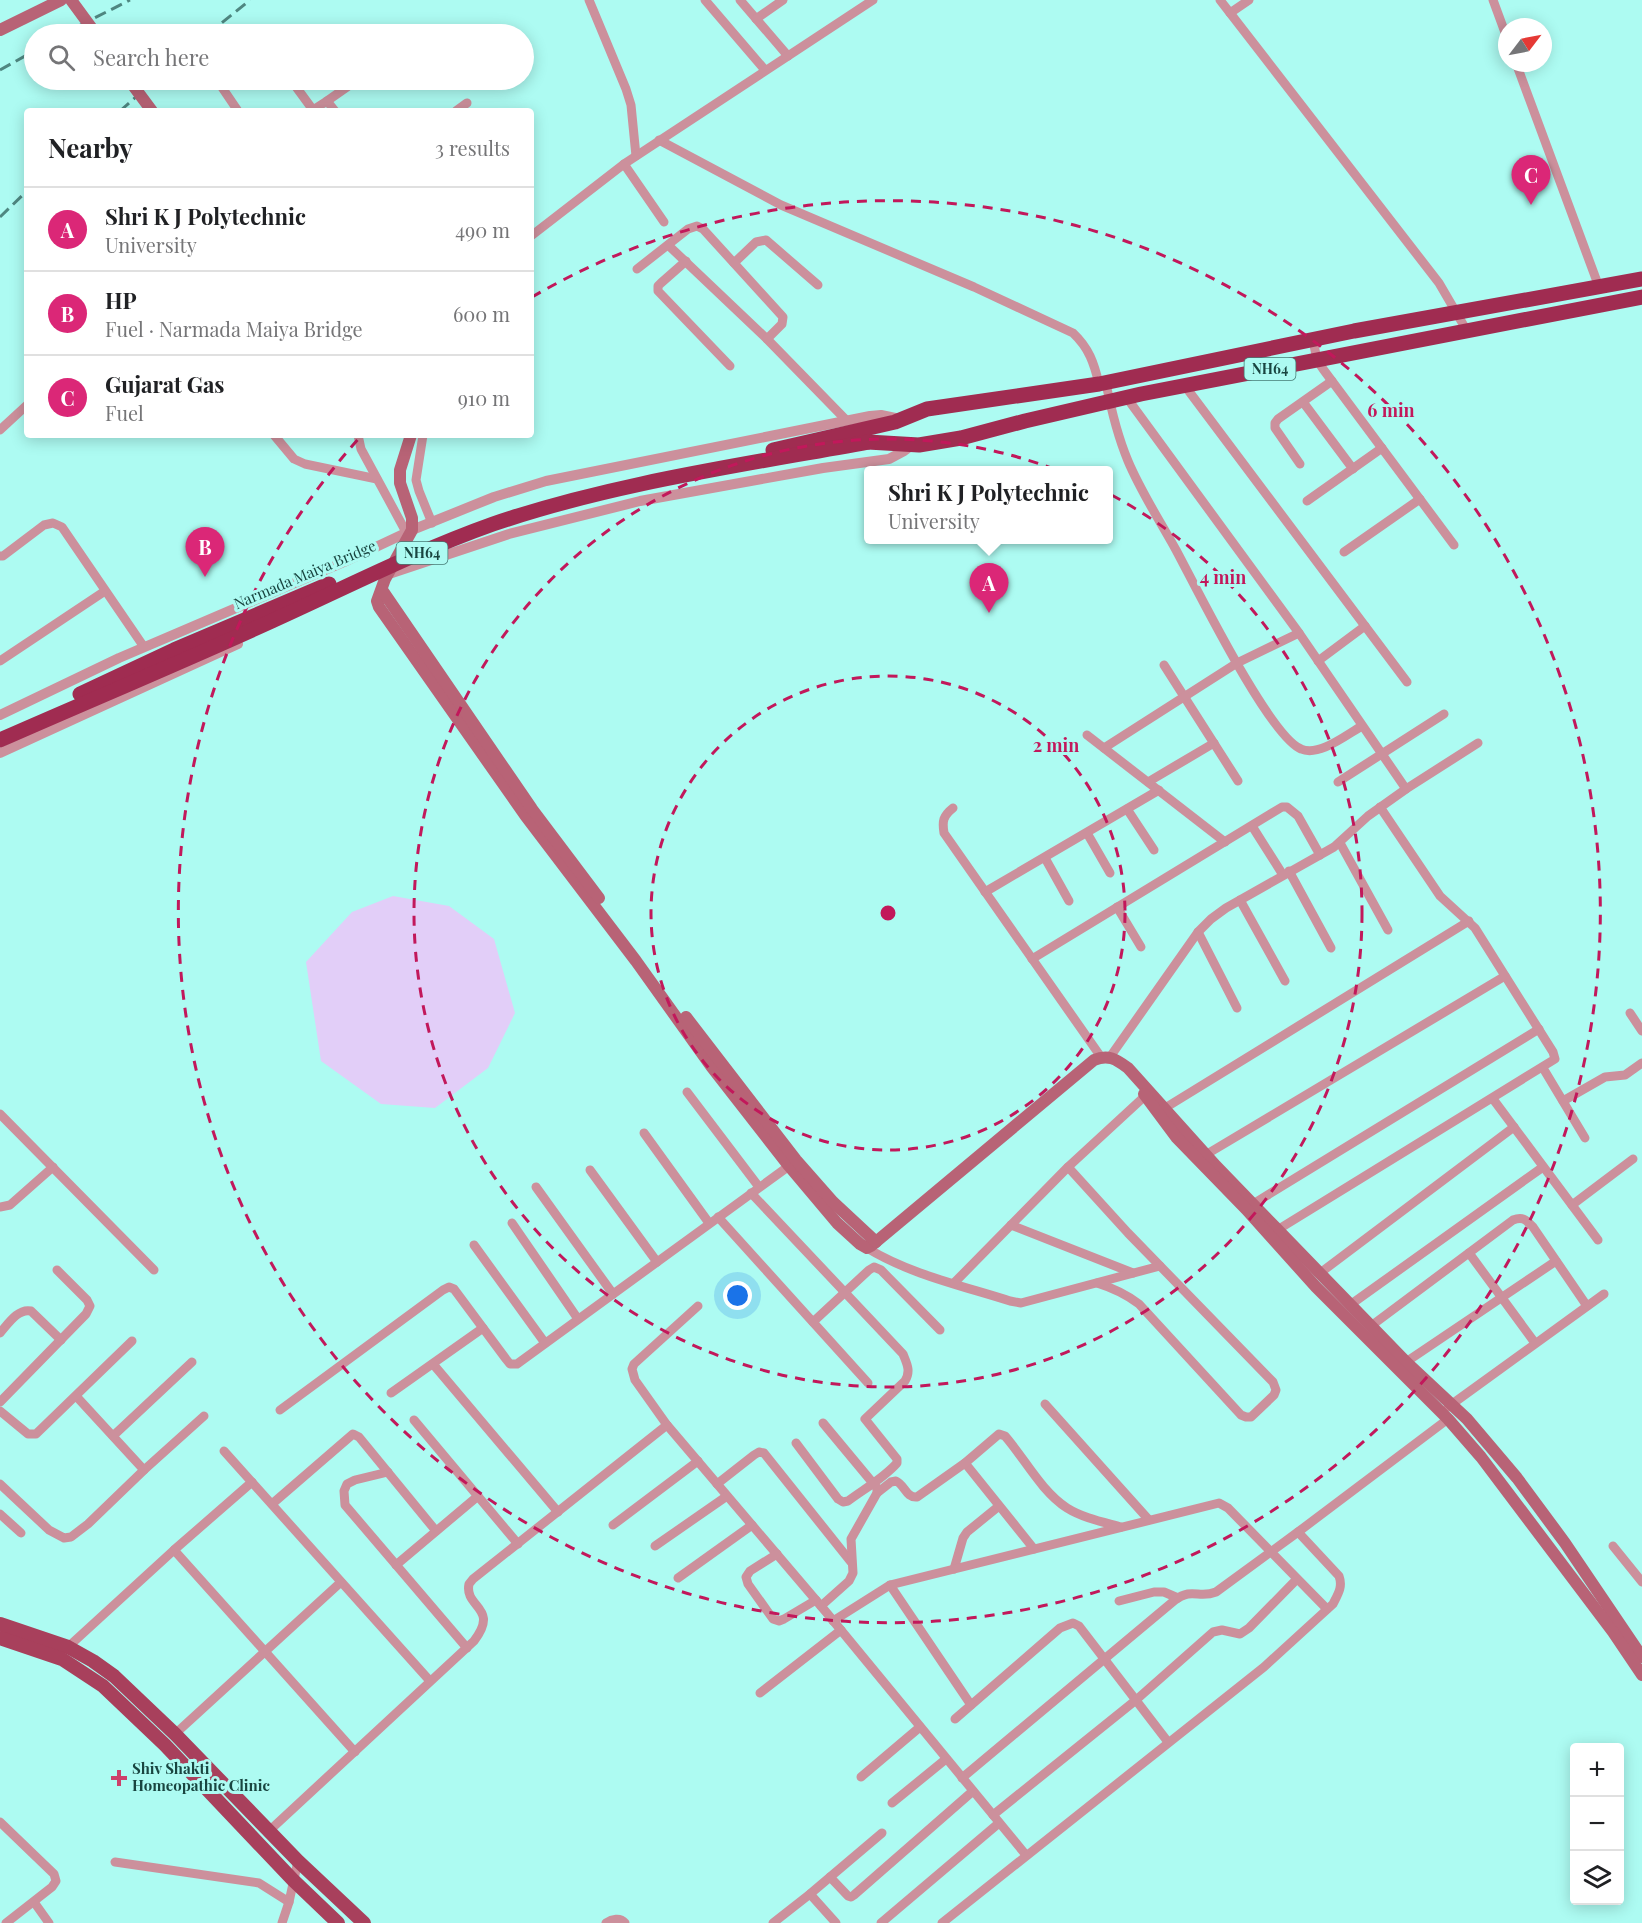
<!DOCTYPE html>
<html lang="en">
<head>
<meta charset="utf-8">
<style>
  :root { --surface:#fff; --page:#f2f2f2; --text:#202124; --muted:#757577; --line:#e0e0e0; --accent:#db2777 }
  body { margin:0; font-family:"Playfair Display",serif; background:var(--page); color:var(--text) }
  .controls { position:absolute; right:18px; bottom:18px; display:grid; overflow:hidden; border-radius:6px; box-shadow:0 3px 15px #0003 }
  .controls button { width:54px; height:54px; display:grid; place-items:center; padding:0; border:0; border-bottom:2px solid var(--line); background:var(--surface); color:var(--text); font:30px sans-serif }
  .compass { position:absolute; left:1498px; top:18px; width:54px; height:54px; border-radius:50%; background:var(--surface); box-shadow:0 3px 15px #0003; rotate:58deg }
  .you { position:absolute; left:738px; top:1296px; width:21px; height:21px; margin:-15px; border:4px solid #fff; border-radius:50%; background:#1a73e8; box-shadow:0 0 0 9px #1a73e833 }
  .badge { display:grid; place-items:center; width:39px; height:39px; border-radius:50%; background:var(--accent); color:#fff; font-size:20px; font-weight:700 }
  .pin { position:absolute; translate:-50% -50px; filter:drop-shadow(0 2px 3px #0008) }
  .pin::after { content:''; position:absolute; top:32px; width:21px; height:18px; background:inherit; clip-path:polygon(0 0,100% 0,50% 100%) }
  .popup { position:absolute; left:864px; top:466px; width:249px; height:78px; box-sizing:border-box; display:grid; place-content:center; border-radius:6px; background:var(--surface); filter:drop-shadow(0 2px 4px #0005); font-size:20px; white-space:nowrap; color:var(--muted) }
  .popup b { font-size:22px; color:var(--text) }
  .popup::after { content:''; position:absolute; left:50%; top:100%; margin-left:-12px; border:12px solid transparent; border-top-color:var(--surface) }
  .list { margin:0; padding:0; list-style:none }
  h2 { display:flex; justify-content:space-between; align-items:center; height:78px; margin:0; padding:0 24px; font-size:26px }
  h2 small { font-size:20px; font-weight:400; color:var(--muted) }
  .list li { display:grid; grid-template-columns:39px 1fr auto; gap:18px; align-items:center; box-sizing:border-box; height:84px; padding:0 24px; border-top:2px solid var(--line) }
  .list b { display:block; font-size:22px; white-space:nowrap }
  .list p { margin:0; font-size:20px; white-space:nowrap; color:var(--muted) }
  .list em { font-size:20px; font-style:normal; color:var(--muted) }
  .icon { flex:none; width:33px; height:33px; fill:none; stroke:currentColor; stroke-width:2; stroke-linecap:round; stroke-linejoin:round }
  .map { position:relative; flex:none; width:1642px; height:1923px; overflow:hidden }
  .search { position:absolute; background:var(--surface); box-shadow:0 3px 15px #0003; left:24px; top:24px; width:510px; height:66px; display:flex; align-items:center; gap:15px; box-sizing:border-box; padding:0 21px; border-radius:33px; color:var(--muted); font-size:22px }
  .panel { position:absolute; background:var(--surface); box-shadow:0 3px 15px #0003; left:24px; top:108px; width:510px; height:330px; border-radius:6px }
  .map>svg:first-child { display:block }
</style>
</head>
<body>
<div class="map">
<svg width="1642" height="1923" viewBox="0 0 1642 1923">
  <rect width="100%" height="100%" fill="#adfbf2"/>
  <polygon fill="#e2cef8" points="393,896 449,906 494,939 515,1013 488,1068 435,1108 381,1104 321,1061 306,962 352,912"/>
  <g fill="none" stroke-linecap="round" stroke-linejoin="round">
    <g stroke="#cc909c" stroke-width="9">
      <polyline points="589,0 626,89 631,105 636,156"/>
      <polyline points="705,0 765,70"/>
      <polyline points="740,0 788,56"/>
      <polyline points="1220,0 1439,283 1467,331"/>
      <polyline points="1493,0 1507,38"/>
      <polyline points="1230,13 1249,0"/>
      <polyline points="756,19 783,0"/>
      <polyline points="1516,63 1599,287"/>
      <polyline points="291,80 313,110 327,101 357,80"/>
      <polyline points="219,83 238,111"/>
      <polyline points="327,101 335,111"/>
      <polyline points="456,111 467,103"/>
      <path d="M659 140 781 205 974 287 1073 333C1089 348 1094 363 1099 384"/>
      <polyline points="624,164 664,222"/>
      <polyline points="531,236 624,164 873,0"/>
      <polyline points="668,245 767,339 847,421"/>
      <polyline points="686,261 661,283 658,286 658,291 730,366"/>
      <polyline points="734,263 756,242 766,240 818,285"/>
      <polyline points="637,269 688,229 697,226 703,229 783,317 782,324 767,339"/>
      <polyline points="1313,340 1317,360 1323,369 1454,545"/>
      <path d="M1106 383C1111 409 1118 437 1128 461 1141 492 1160 521 1176 550 1196 587 1269 736 1301 749 1319 757 1346 735 1362 726"/>
      <polyline points="1185,386 1407,682"/>
      <polyline points="1127,398 1299,633 1406,789"/>
      <polyline points="1303,402 1353,469"/>
      <polyline points="0,430 27,405"/>
      <polyline points="274,435 294,459 305,464 377,479"/>
      <polyline points="358,435 361,449 406,532"/>
      <polyline points="423,435 416,480 419,491 432,523"/>
      <polyline points="1300,464 1275,428 1275,423 1278,419 1332,381"/>
      <polyline points="1307,501 1382,448"/>
      <polyline points="1344,552 1420,499"/>
      <polyline points="0,556 3,556 44,525 53,523 62,527 144,647"/>
      <polyline points="0,661 105,591"/>
      <polyline points="1318,661 1365,626"/>
      <polyline points="1164,665 1238,781"/>
      <polyline points="1087,735 1225,842"/>
      <polyline points="1104,748 1237,663 1299,633"/>
      <polyline points="1148,782 1214,743"/>
      <polyline points="1338,782 1444,714"/>
      <path d="M953 808C943 816 942 821 944 833L1101 1057"/>
      <polyline points="1127,809 1154,850"/>
      <polyline points="1252,826 1283,875"/>
      <polyline points="1087,833 1110,873"/>
      <polyline points="1340,843 1388,930"/>
      <polyline points="1045,858 1069,901"/>
      <polyline points="1289,871 1331,948"/>
      <polyline points="985,892 1159,790"/>
      <polyline points="1240,900 1285,981"/>
      <polyline points="1117,907 1141,947"/>
      <polyline points="1198,932 1237,1008"/>
      <polyline points="1032,959 1282,807 1287,807 1298,816 1320,855"/>
      <polyline points="1630,1013 1642,1031"/>
      <polyline points="1110,1057 1198,932 1211,919 1226,908 1334,847 1368,816 1406,789 1478,743"/>
      <polyline points="1543,1068 1585,1138"/>
      <polyline points="687,1092 759,1187"/>
      <polyline points="1493,1099 1598,1240"/>
      <polyline points="1563,1101 1605,1077 1625,1075 1642,1063"/>
      <polyline points="1165,1108 1469,921"/>
      <polyline points="0,1114 154,1270"/>
      <polyline points="644,1133 709,1223"/>
      <polyline points="1202,1157 1505,976"/>
      <path d="M1068 1167 1128 1233 1273 1382 1276 1390 1274 1395 1251 1417H1246L1241 1415 1139 1304C1126 1294 1113 1288 1097 1283"/>
      <polyline points="590,1170 657,1262"/>
      <polyline points="536,1187 613,1294"/>
      <path d="M751 1193 903 1354C907 1364 911 1371 905 1381L865 1419 897 1459V1463C884 1478 864 1489 848 1501L843 1502 838 1499 796 1443"/>
      <polyline points="1253,1204 1539,1029"/>
      <polyline points="1572,1205 1633,1159"/>
      <polyline points="0,1207 10,1205 53,1167"/>
      <polyline points="718,1217 868,1383"/>
      <polyline points="512,1223 578,1319"/>
      <polyline points="1011,1225 1133,1273"/>
      <polyline points="1274,1232 1555,1059 1553,1052 1475,928 1440,896 1380,807"/>
      <polyline points="474,1245 545,1343"/>
      <path d="M867 1248C909 1274 963 1286 1010 1301L1021 1303 1160 1266"/>
      <polyline points="1469,1253 1535,1343"/>
      <polyline points="1320,1273 1514,1127"/>
      <polyline points="954,1283 1068,1167 1145,1096"/>
      <polyline points="1350,1305 1543,1167"/>
      <polyline points="698,1306 634,1364 632,1369 635,1380 667,1425 826,1612 1026,1855"/>
      <polyline points="813,1322 869,1270 874,1267 881,1270 940,1330"/>
      <path d="M1371 1326 1513 1220C1523 1216 1526 1220 1533 1227L1587 1306"/>
      <path d="M0 1333C8 1324 18 1308 31 1311L61 1340"/>
      <polyline points="1406,1362 1556,1261"/>
      <polyline points="433,1364 558,1512"/>
      <polyline points="391,1393 483,1328"/>
      <polyline points="76,1396 144,1470"/>
      <polyline points="0,1402 86,1314 90,1306 87,1300 57,1270"/>
      <polyline points="1045,1404 1149,1520"/>
      <polyline points="1448,1407 1604,1294"/>
      <polyline points="280,1410 443,1290 449,1287 454,1289 506,1359 510,1364 517,1364 789,1166"/>
      <polyline points="0,1411 28,1434 36,1434 132,1341"/>
      <polyline points="414,1420 518,1544"/>
      <polyline points="113,1436 192,1362"/>
      <polyline points="224,1451 430,1681"/>
      <polyline points="965,1463 1034,1549"/>
      <polyline points="388,1472 355,1480 347,1484 344,1491 345,1505 467,1648"/>
      <polyline points="0,1484 49,1530 64,1538 71,1537 88,1524 144,1470 204,1416"/>
      <polyline points="717,1484 754,1455 759,1452 764,1453 851,1562"/>
      <path d="M877 1493 891 1482 896 1481C905 1485 906 1498 917 1497L965 1463 999 1434 1005 1436C1025 1459 1041 1491 1067 1508 1083 1518 1103 1522 1121 1527"/>
      <polyline points="272,1504 353,1434 359,1437 436,1531"/>
      <polyline points="0,1514 21,1533"/>
      <polyline points="613,1525 698,1461"/>
      <polyline points="655,1546 727,1496"/>
      <polyline points="1613,1546 1642,1582"/>
      <polyline points="174,1550 355,1752"/>
      <polyline points="777,1554 750,1571 746,1577 748,1584 773,1619 779,1621 784,1619 816,1600"/>
      <polyline points="396,1565 478,1496"/>
      <polyline points="954,1569 963,1538 967,1532 999,1506"/>
      <polyline points="678,1578 752,1525"/>
      <polyline points="890,1585 971,1705"/>
      <polyline points="1119,1601 1154,1592 1164,1592 1178,1598"/>
      <polyline points="821,1606 849,1581 853,1573 851,1539 877,1493 877,1488 823,1423"/>
      <polyline points="833,1621 890,1585 1219,1503 1228,1508 1327,1609"/>
      <polyline points="68,1647 174,1550 252,1482"/>
      <polyline points="760,1693 841,1630"/>
      <polyline points="955,1719 1060,1628 1073,1623 1079,1626 1168,1742"/>
      <polyline points="175,1734 341,1582"/>
      <polyline points="861,1777 920,1727"/>
      <path d="M962 1778 1175 1600C1193 1587 1198 1599 1216 1592L1298 1532 1448 1419"/>
      <polyline points="892,1803 946,1759"/>
      <polyline points="993,1815 1136,1700 1213,1632 1222,1630 1240,1634 1249,1628 1297,1579"/>
      <polyline points="0,1822 54,1874 56,1881 52,1887 6,1923"/>
      <path d="M269 1831 474 1641C500 1607 464 1608 469 1584L473 1579 667 1425"/>
      <polyline points="115,1862 259,1883 289,1902"/>
      <polyline points="830,1877 848,1896 851,1897 854,1895 973,1791"/>
      <polyline points="810,1894 836,1923"/>
      <polyline points="34,1902 49,1923"/>
      <polyline points="282,1923 289,1902 298,1861"/>
      <path d="M606 1923C612 1919 620 1917 625 1923"/>
      <polyline points="773,1923 810,1894 882,1833"/>
      <polyline points="881,1923 999,1823"/>
      <path d="M942 1923 1264 1667 1333 1604C1338 1594 1343 1587 1339 1576L1298 1532"/>
    </g>
    <g stroke="#cc909c" stroke-width="10">
      <polyline points="386,575 509,534 640,501 823,468 889,459 904,451 912,445"/>
      <polyline points="0,715 119,658 344,562 412,530 494,497 546,481 870,416 881,415 900,419"/>
      <polyline points="0,753 238,644"/>
    </g>
    <g stroke="#b86376" stroke-width="12">
      <polyline points="0,30 61,0"/>
      <path d="M411 435 400 470V483L412 518V530L385 579 377 601 379 607 525 815 636 961 711 1066 789 1166 837 1223 860 1244 867 1248 871 1246 1094 1060C1108 1054 1116 1059 1128 1068L1216 1166 1277 1229 1406 1362 1467 1419 1517 1478 1565 1543 1642 1657"/>
      <polyline points="382,590 532,809 599,898"/>
      <polyline points="686,1017 796,1160 833,1202 876,1242"/>
      <polyline points="1144,1094 1176,1137 1246,1209 1316,1287 1448,1419 1481,1457 1613,1632 1642,1675"/>
    </g>
    <g stroke="#a8405c" stroke-width="14">
      <polyline points="0,1624 68,1647 93,1661 114,1676 175,1734 298,1861 364,1923"/>
      <polyline points="0,1638 62,1659 103,1686 165,1745 293,1880 338,1923"/>
    </g>
    <g stroke="#a02c51" stroke-width="15">
      <polyline points="868,442 919,445 961,438 1025,421 1141,394 1642,297"/>
      <polyline points="773,450 895,422 927,409 1099,384 1354,331 1642,279"/>
    </g>
    <g stroke="#4f8781" stroke-width="3" stroke-dasharray="12 6" stroke-linecap="butt">
      <polyline points="63,34 130,0"/>
      <polyline points="208,34 250,0"/>
      <polyline points="0,70 34,51"/>
      <polyline points="120,111 155,80"/>
      <polyline points="0,217 27,191"/>
    </g>
    <g stroke="#b86376" stroke-width="12">
      <polyline points="71,0 96,34"/>
      <polyline points="129,80 152,111"/>
    </g>
    <g stroke="#a02c51" stroke-width="15">
      <polyline points="80,694 174,650 329,584"/>
      <path d="M0 740C91 700 182 662 272 621 345 588 417 551 493 524 613 483 743 465 868 442"/>
    </g>
  </g>
  <g fill="none" stroke="#c2185b" stroke-width="3" stroke-dasharray="10 8">
    <circle cx="888" cy="913" r="237"/>
    <circle cx="888" cy="913" r="474"/>
    <path d="M532 297A711 711 0 1 1 360 437"/>
  </g>
  <path fill="#cd3f6a" stroke="#adfbf2" stroke-width="2" d="M116 1769h6v6h6v6h-6v6h-6v-6h-6v-6h6z"/>
  <g text-anchor="middle" stroke-width="6" stroke-linejoin="round" paint-order="stroke">
    <g fill="#adfbf2" stroke="#457c75" stroke-width="1.5">
      <rect x="1244.5" y="358" width="51" height="22" rx="4.5"/>
      <rect x="396.5" y="542" width="51" height="22" rx="4.5"/>
    </g>
    <g font-size="14" font-weight="bold" fill="#194540">
      <text x="1270" y="374">NH64</text>
      <text x="422" y="558">NH64</text>
    </g>
    <g font-size="15" fill="#194540" stroke="#adfbf2">
      <text transform="translate(305 575) rotate(-23)" y="5">Narmada Maiya Bridge</text>
    </g>
    <g font-size="15" font-weight="bold" fill="#194540" stroke="#adfbf2" text-anchor="start">
      <text x="132" y="1774">Shiv Shakti<tspan x="132" dy="17">Homeopathic Clinic</tspan></text>
    </g>
  </g>
  <circle cx="888" cy="913" r="9" fill="#c2185b" stroke="#adfbf2" stroke-width="3"/>
  <g font-size="18" text-anchor="middle" font-weight="bold" fill="#c2185b" stroke="#adfbf2" stroke-width="6" stroke-linejoin="round" paint-order="stroke">
    <text x="1391" y="417">6 min</text>
    <text x="1223" y="584">4 min</text>
    <text x="1056" y="752">2 min</text>
  </g>
</svg>
<div class="controls">
<button>+</button>
<button>−</button>
<button><svg class="icon" aria-label="layers" viewBox="0 0 24 24"><path d="M12 4l9 5-9 5-9-5zM3 14l9 5 9-5"/></svg></button>
</div>
<svg class="compass" viewBox="-18 -18 36 36"><path d="M0-13l5 13h-10z" fill="#e53935"/><path d="M0 13l5-13h-10z" fill="#757577"/></svg>
<div class="you"></div>
<div class="pin badge" style="left:989px;top:613px">A</div>
<div class="popup"><b>Shri K J Polytechnic</b>University</div>
<div class="pin badge" style="left:205px;top:577px">B</div>
<div class="pin badge" style="left:1531px;top:205px">C</div>
<div class="search"><svg class="icon" aria-label="search" viewBox="0 0 24 24"><circle cx="10" cy="10" r="6"/><path d="M15 15l6 6"/></svg>Search here</div>
<section class="panel">
<h2>Nearby<small>3 results</small></h2>
<ul class="list">
<li><span class="badge">A</span><div><b>Shri K J Polytechnic</b><p>University</p></div><em>490 m</em></li>
<li><span class="badge">B</span><div><b>HP</b><p>Fuel · Narmada Maiya Bridge</p></div><em>600 m</em></li>
<li><span class="badge">C</span><div><b>Gujarat Gas</b><p>Fuel</p></div><em>910 m</em></li>
</ul>
</section>
</div>
</body>
</html>
